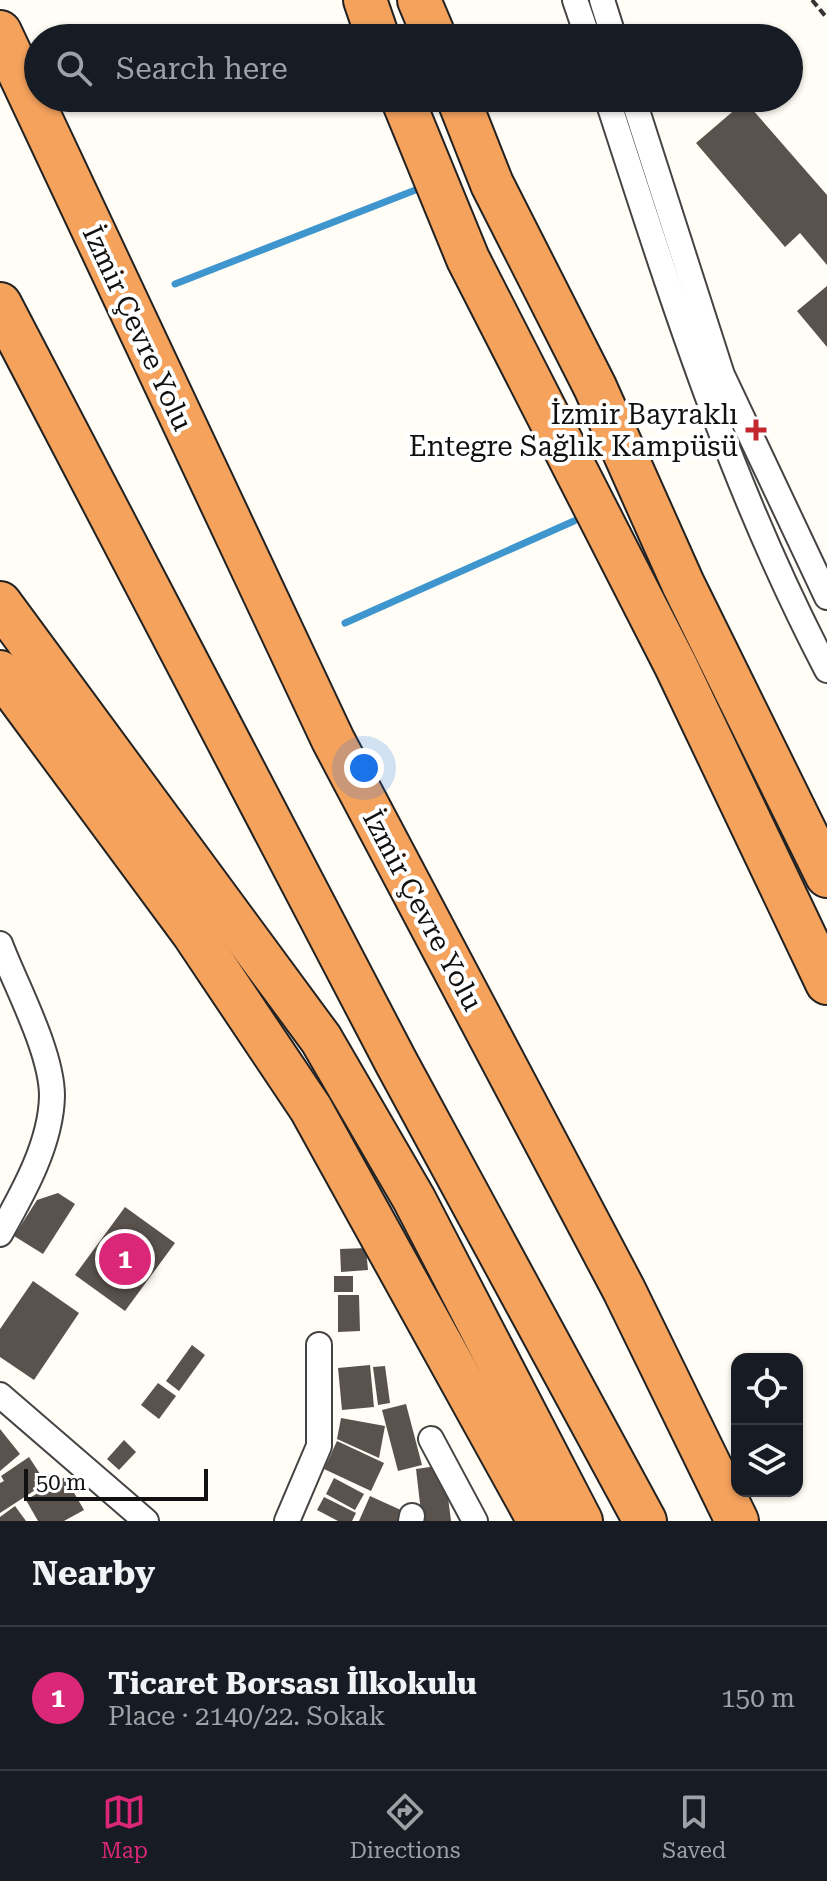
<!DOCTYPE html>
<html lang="en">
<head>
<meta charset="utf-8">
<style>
  :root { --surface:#171b24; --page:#242831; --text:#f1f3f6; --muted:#9ea1a6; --line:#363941; --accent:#db2777 }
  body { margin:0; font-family:"Roboto Serif",serif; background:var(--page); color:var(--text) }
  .controls { position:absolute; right:24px; bottom:24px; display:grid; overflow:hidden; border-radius:16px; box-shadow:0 2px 6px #0004 }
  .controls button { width:72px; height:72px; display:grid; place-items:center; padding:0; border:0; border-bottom:2px solid var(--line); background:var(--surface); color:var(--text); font:40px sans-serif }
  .scale { position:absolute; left:24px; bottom:20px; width:184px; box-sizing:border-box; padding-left:8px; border:4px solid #111; border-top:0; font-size:22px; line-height:28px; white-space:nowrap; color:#111; -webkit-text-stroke:6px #fff; paint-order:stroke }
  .you { position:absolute; left:364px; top:768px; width:28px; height:28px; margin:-20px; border:6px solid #fff; border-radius:50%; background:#1a73e8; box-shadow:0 0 0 12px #1a73e833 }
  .badge { display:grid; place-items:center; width:52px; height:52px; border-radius:50%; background:var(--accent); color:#fff; font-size:26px; font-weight:700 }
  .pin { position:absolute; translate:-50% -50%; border:4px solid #fff; box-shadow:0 2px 8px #0006 }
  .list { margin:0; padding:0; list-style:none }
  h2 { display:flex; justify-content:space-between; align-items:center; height:104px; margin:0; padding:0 32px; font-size:34px }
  h2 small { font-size:26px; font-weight:400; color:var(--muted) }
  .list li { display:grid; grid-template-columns:52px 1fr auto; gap:24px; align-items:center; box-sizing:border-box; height:144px; padding:0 32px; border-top:2px solid var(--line) }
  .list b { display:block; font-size:30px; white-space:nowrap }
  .list p { margin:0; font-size:26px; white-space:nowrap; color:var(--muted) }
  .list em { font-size:26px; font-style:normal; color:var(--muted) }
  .icon { flex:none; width:44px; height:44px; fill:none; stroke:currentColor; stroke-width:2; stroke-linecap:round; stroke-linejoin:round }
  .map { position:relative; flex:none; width:827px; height:1521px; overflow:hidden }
  .search { position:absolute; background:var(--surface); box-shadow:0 2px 6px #0004; left:24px; right:24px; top:24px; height:88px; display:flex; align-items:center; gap:20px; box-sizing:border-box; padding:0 28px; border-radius:44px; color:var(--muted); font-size:30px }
  .sheet { height:248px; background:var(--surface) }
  nav { display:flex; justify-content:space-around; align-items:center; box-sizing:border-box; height:112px; border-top:2px solid var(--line); background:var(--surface); font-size:22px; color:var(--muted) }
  nav a { display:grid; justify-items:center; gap:4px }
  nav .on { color:var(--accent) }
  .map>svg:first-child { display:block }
</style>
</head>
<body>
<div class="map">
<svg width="827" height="1521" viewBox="0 0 827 1521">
  <rect width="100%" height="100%" fill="#fffdf5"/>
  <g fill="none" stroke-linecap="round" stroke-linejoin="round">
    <g stroke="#3f96cf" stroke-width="7">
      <polyline points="175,284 418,189"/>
      <polyline points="345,623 574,521"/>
    </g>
  </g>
  <g fill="#5a524d">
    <polygon points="745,101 827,195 827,265 800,233 785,247 696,143"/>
    <polygon points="827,286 827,347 797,311"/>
    <polygon points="58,1193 75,1204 43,1254 14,1236 37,1200"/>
    <polygon points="125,1207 175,1243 125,1311 75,1275"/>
    <polygon points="366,1248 368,1270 341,1272 340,1249"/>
    <rect x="334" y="1276" width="19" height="16"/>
    <polygon points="33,1281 79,1313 34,1380 0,1357 0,1329"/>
    <polygon points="338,1295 359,1295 360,1331 338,1332"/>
    <polygon points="192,1345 205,1355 179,1391 166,1381"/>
    <polygon points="370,1365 374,1407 342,1410 338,1368"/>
    <polygon points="385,1366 390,1403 378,1405 373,1367"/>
    <polygon points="158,1383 176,1396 159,1419 141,1405"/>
    <polygon points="406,1404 422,1465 398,1471 382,1410"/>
    <polygon points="341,1418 385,1426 379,1458 337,1439"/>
    <polygon points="0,1429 20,1454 0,1471"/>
    <polygon points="124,1440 136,1452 119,1470 107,1459"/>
    <polygon points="337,1441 384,1463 371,1491 324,1469"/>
    <polygon points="29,1457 46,1483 0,1513 0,1483 4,1481 1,1476"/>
    <polygon points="444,1465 451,1521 422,1521 416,1469"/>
    <polygon points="65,1477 84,1510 64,1521 38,1521 26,1500"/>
    <polygon points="334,1478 364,1494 355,1510 326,1494"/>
    <polygon points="370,1496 403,1511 399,1521 359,1521"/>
    <polygon points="324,1497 356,1513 352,1521 338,1521 317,1510"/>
    <polygon points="15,1506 26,1521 0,1521 0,1517"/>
  </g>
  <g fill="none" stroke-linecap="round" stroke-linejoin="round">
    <g stroke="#444" stroke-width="28">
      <g id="street">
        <polyline points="575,0 588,38"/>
        <polyline points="602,0 614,38"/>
        <path d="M607 98C671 295 730 485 827 670"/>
        <polyline points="633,98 722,375 827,597"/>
        <path d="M0 944C16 986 52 1052 52 1096 51 1144 23 1193 0 1234"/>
        <polyline points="0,1395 146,1521"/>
        <polyline points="431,1439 475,1521"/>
        <polyline points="287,1521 319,1446 319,1345"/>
        <polyline points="411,1521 412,1516"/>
      </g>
    </g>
    <g stroke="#222" stroke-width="46">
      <g id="highway">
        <polyline points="365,0 378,38"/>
        <polyline points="419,0 435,38"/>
        <polyline points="0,32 333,740 624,1290 737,1521"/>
        <polyline points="402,98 468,259 676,666 827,983"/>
        <polyline points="458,98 492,184 595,387 683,584 827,876"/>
        <polyline points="0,304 396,1062 645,1521"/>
        <polyline points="0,603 321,1039 414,1199 581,1521"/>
        <polyline points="0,672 193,933 311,1109 539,1521"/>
      </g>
    </g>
    <polyline stroke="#333" stroke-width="4" stroke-dasharray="8 4" stroke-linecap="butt" points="812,0 827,18"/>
    <use href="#street" stroke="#fff" stroke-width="24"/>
    <use href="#highway" stroke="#f5a25d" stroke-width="42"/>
  </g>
  <path fill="#c4262e" stroke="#fff" stroke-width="3" d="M752 418h8v8h8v8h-8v8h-8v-8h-8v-8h8z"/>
  <g text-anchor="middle" stroke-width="8" stroke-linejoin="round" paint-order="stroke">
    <g font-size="28" fill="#111" stroke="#fff">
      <text transform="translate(138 328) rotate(65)" y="10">İzmir Çevre Yolu</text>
      <text transform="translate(423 910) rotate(62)" y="10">İzmir Çevre Yolu</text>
    </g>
    <g font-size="28" fill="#111" stroke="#fff" text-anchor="end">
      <text x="738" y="424">İzmir Bayraklı<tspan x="738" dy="32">Entegre Sağlık Kampüsü</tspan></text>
    </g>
  </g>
</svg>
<div class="controls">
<button><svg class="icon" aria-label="locate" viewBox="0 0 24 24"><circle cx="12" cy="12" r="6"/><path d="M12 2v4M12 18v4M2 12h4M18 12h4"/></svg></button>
<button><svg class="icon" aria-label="layers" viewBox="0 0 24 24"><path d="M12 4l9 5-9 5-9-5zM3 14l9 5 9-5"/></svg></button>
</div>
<div class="scale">50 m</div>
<div class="you"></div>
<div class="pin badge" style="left:125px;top:1259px">1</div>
<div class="search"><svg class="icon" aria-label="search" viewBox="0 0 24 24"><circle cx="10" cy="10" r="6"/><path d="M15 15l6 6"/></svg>Search here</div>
</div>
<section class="sheet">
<h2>Nearby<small></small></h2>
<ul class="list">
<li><span class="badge">1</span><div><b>Ticaret Borsası İlkokulu</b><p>Place · 2140/22. Sokak</p></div><em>150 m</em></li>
</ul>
</section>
<nav>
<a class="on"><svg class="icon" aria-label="map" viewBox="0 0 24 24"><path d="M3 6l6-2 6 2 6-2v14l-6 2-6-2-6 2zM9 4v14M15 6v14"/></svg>Map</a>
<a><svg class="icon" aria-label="directions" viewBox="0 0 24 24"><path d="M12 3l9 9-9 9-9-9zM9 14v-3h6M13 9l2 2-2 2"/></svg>Directions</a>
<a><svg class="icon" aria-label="saved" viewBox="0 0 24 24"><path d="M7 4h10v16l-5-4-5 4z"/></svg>Saved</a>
</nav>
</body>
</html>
